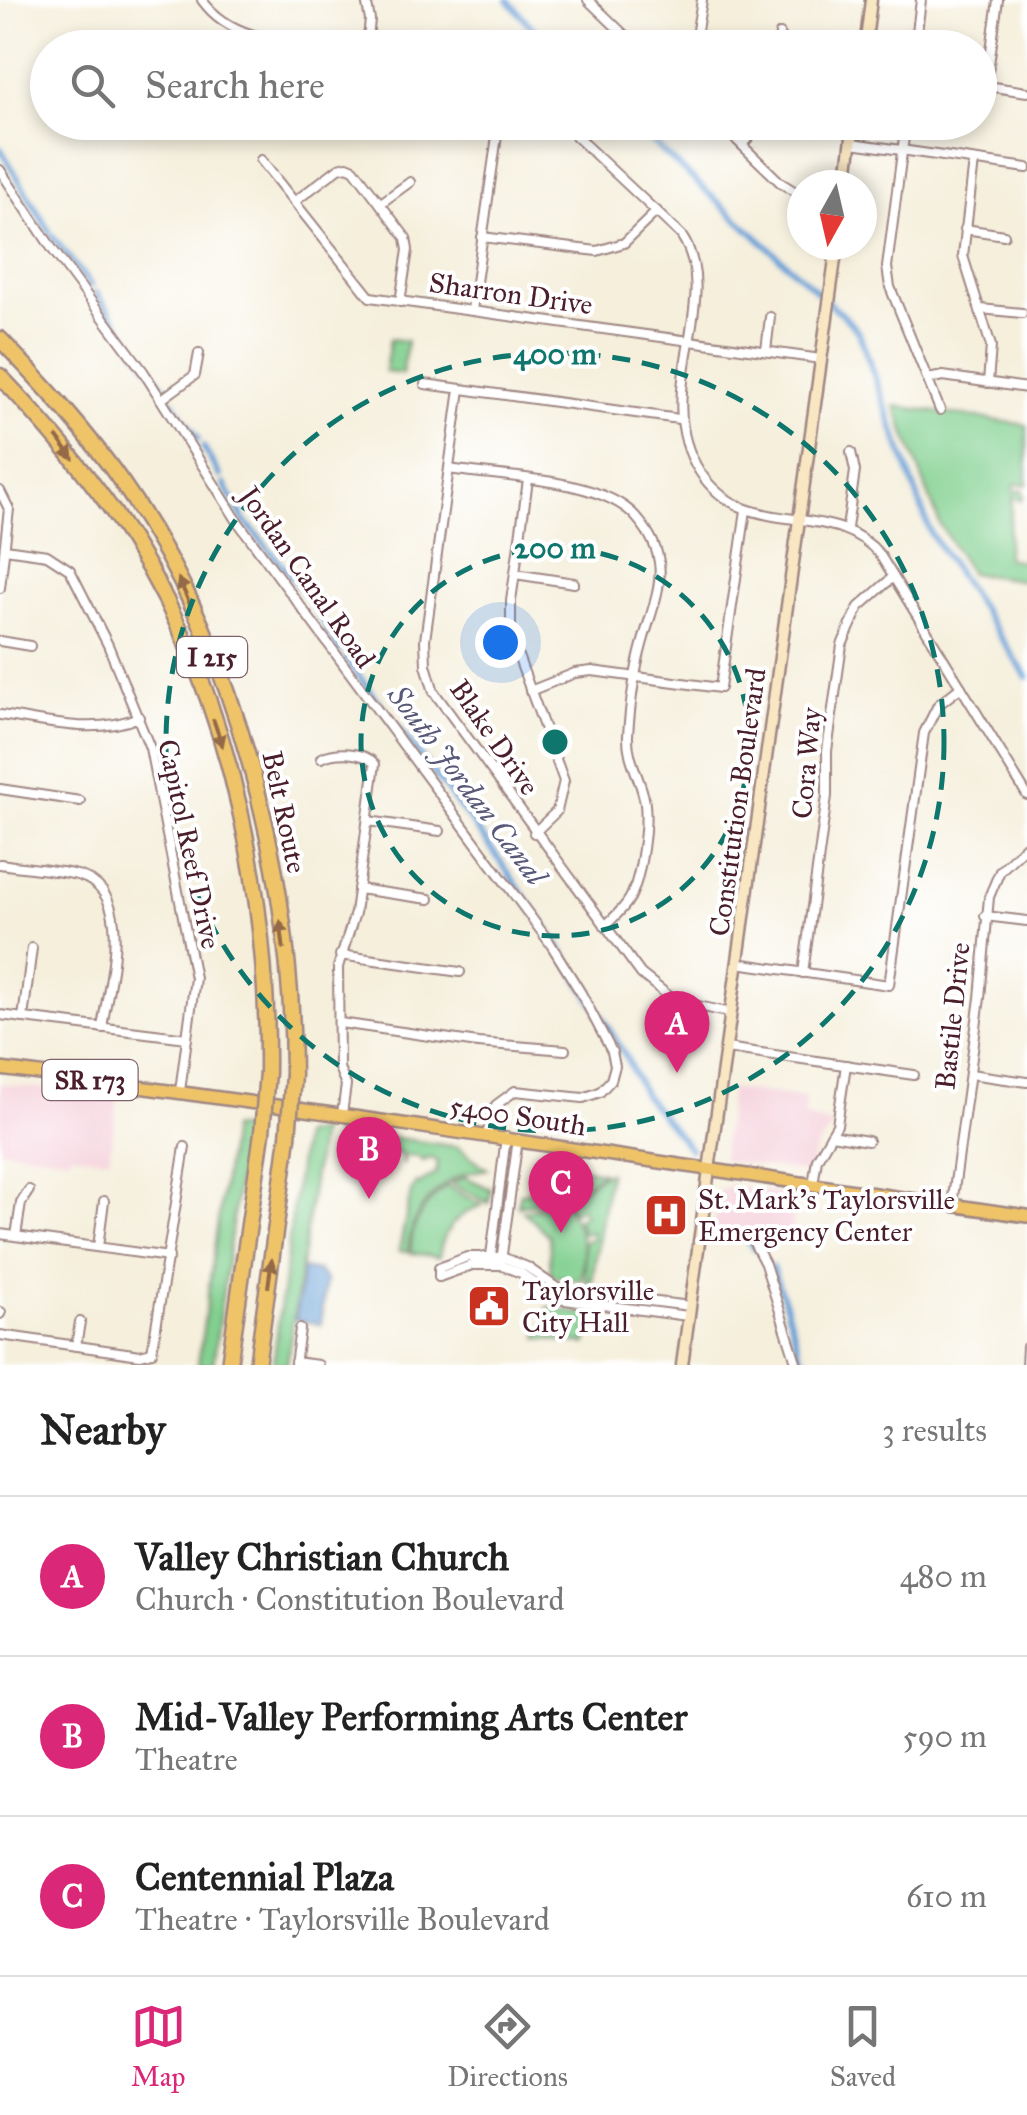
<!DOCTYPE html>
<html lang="en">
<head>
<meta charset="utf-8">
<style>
  :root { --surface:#fff; --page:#f2f2f2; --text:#222; --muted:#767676; --line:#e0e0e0; --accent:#db2777 }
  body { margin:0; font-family:"IM FELL Great Primer",serif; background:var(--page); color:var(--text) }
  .compass { position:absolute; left:787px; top:170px; width:90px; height:90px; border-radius:50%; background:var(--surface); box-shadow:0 5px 15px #0003; rotate:188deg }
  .you { position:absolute; left:500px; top:642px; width:35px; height:35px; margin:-25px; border:8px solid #fff; border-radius:50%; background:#1a73e8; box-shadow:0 0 0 15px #1a73e833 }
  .badge { display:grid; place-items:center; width:65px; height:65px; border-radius:50%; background:var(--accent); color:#fff; font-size:32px; font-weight:700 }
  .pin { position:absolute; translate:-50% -82px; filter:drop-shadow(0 2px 5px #0008) }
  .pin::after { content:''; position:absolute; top:52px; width:35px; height:30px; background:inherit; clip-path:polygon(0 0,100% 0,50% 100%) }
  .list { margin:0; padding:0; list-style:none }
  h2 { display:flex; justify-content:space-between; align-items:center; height:130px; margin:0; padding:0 40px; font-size:42px }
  h2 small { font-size:32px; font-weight:400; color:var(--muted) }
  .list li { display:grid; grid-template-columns:65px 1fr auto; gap:30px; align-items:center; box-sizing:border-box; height:160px; padding:0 40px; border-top:2px solid var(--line) }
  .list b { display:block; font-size:38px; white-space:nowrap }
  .list p { margin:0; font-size:32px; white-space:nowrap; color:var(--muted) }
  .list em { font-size:32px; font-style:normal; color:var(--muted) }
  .icon { flex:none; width:55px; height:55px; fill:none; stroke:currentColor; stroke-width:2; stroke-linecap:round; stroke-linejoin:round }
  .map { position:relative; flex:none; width:1027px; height:1365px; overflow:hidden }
  .search { position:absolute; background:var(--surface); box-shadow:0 5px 15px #0003; left:30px; right:30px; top:30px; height:110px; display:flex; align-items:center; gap:25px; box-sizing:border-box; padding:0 35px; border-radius:55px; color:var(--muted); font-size:38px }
  .sheet { height:610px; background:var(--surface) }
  nav { display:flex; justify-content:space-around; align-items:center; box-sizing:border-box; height:140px; border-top:2px solid var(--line); background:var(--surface); font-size:28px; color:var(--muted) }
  nav a { display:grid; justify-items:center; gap:5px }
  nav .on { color:var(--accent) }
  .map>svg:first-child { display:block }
</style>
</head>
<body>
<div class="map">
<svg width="1027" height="1365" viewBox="0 0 1027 1365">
  <rect width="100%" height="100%" fill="#fff"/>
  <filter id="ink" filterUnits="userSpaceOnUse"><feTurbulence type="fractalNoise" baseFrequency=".01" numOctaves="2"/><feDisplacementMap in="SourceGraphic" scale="20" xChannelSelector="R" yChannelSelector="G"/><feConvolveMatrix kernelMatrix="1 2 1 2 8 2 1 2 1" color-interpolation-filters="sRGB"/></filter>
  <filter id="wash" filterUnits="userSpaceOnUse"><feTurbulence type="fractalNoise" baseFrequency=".0048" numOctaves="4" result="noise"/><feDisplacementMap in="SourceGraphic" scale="40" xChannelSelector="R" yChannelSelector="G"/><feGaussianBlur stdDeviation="2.25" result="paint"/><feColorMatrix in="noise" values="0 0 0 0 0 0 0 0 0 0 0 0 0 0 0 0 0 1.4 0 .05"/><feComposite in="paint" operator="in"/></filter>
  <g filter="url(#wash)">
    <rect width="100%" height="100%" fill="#f5efdc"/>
    <g fill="#f5cfda">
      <polygon points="0,1084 118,1097 109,1159 71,1154 69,1158 0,1149"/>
      <polygon points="730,1089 806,1098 803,1116 834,1125 817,1146 809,1169 802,1172 726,1161 722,1158"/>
      <polygon points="730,1186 796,1196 790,1242 713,1232 719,1191"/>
    </g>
    <g fill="#82d090" stroke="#66785e" stroke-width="2.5">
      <polygon points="390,339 407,341 402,374 385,372"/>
      <polygon points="895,406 1027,425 1027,485 1015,484 1014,492 1022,490 1024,497 1021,500 1013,497 1006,558 1027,562 1027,581 970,573 940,525"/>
      <path d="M322 1127 458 1147 487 1169C443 1175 410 1207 408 1252L399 1251 411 1192 416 1183 418 1185 436 1173 438 1162 432 1158 422 1161 419 1157 405 1155 403 1165 401 1154 382 1152 380 1161 343 1156 340 1149 349 1150 350 1143 337 1140 332 1129Z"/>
      <polygon points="231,1128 245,1129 213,1365 198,1365"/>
      <polygon points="320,1131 287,1365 273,1365 302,1135"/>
      <polygon points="560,1164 601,1172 602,1173 563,1198 529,1175"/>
      <polygon points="605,1173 609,1173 592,1282 586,1282 584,1241 592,1239 591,1232 583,1234 577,1219 584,1215 581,1208 573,1212 565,1201"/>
      <polygon points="465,1177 491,1189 489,1203 451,1184"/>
      <path d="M447 1186 482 1205C457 1214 442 1230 439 1257L411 1253C410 1225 424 1203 447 1186Z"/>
      <polygon points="548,1188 559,1200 518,1206 520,1193"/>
      <path d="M563 1202C580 1224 588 1250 581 1280L551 1276 549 1236 523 1211Z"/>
      <polygon points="548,1307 591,1315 586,1344 538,1338 539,1331 544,1331"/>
    </g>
    <polygon fill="#68a0d7" stroke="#596081" stroke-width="2.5" points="302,1269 318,1271 326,1280 321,1324 295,1320"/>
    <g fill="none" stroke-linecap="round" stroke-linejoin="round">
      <g stroke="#68a0d7" stroke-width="6">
        <polyline points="508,0 550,48"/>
        <polyline points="630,122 843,315 859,333 931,534 1027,677"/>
        <polyline points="0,148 49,231"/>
        <polyline points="52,236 91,286"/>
        <polyline points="96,293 165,389"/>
        <polyline points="172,401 198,439"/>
        <polyline points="203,447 220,476"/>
        <polyline points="224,484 244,520 288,572"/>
        <polyline points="290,575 307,598"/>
        <polyline points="310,602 321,619"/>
        <polyline points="324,625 340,651"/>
        <polyline points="345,658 494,852 553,938"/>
        <polyline points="557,943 626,1057 644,1095 690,1149"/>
        <polyline points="742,1236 754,1248"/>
        <polyline points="772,1267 786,1306"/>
        <polyline points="787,1311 798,1346"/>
        <polyline points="799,1350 806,1365"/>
      </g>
    </g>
  </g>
  <g filter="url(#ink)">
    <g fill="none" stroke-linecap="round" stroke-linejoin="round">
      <g stroke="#a08784" stroke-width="12">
        <g id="street">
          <path d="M202 0C234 45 294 41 344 48"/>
          <polyline points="366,0 370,20 367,48"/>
          <polyline points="588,0 638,48"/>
          <polyline points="694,48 702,0"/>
          <polyline points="778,48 780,34"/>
          <polyline points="915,48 921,0"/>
          <polyline points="980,85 1027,92"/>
          <polyline points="986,86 998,0"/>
          <path d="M561 122 681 235C726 301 648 392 700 472 746 543 833 497 880 555L1027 795"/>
          <polyline points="718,122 781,183 802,196"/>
          <polyline points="906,122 887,267 890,287 940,410"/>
          <polyline points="852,143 1027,168"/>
          <polyline points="742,145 762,122"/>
          <polyline points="261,160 370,297 821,359"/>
          <polyline points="974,161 963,256 991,346 988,383"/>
          <polyline points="0,170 53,250 143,371 238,522 550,943 581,993 612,1052 615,1066 611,1080 600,1092 583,1098 515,1091 496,1105 487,1134"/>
          <polyline points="294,202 339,168 347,166 354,169 406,238 408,250 400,302"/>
          <polyline points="381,203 410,182"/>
          <polyline points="965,229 1004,235"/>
          <polyline points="482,237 597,251 624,243 657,211"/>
          <polyline points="980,309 1022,313"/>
          <polyline points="472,310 499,122"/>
          <polyline points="766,351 770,317"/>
          <polyline points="928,379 943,376 1027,388"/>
          <polyline points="425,384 679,419"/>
          <polyline points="460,389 425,640 426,665 434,692 641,974 675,1001 731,1013"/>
          <polyline points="162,399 195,375 199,353"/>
          <path d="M449 469C500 477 602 478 636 517 677 563 655 596 642 645 634 674 630 706 628 735 627 757 638 774 643 794 650 817 641 877 630 898 624 909 614 917 605 926"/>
          <polyline points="528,480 511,601 511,637 564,781 557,811 534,833"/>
          <polyline points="0,491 9,509 0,588"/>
          <polyline points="847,528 855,471 851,452"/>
          <polyline points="5,549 47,555 70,570 108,645 150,748 195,978 180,1091"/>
          <polyline points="515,574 574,583"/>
          <polyline points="0,641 30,646"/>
          <polyline points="530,691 575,673 592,671 720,688 746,510"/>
          <path d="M0 715C47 721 94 736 139 717"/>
          <path d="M321 758C336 751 364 751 375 764L355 913 338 967 339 1068 346 1085 342 1114"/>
          <polyline points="0,789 80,801"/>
          <polyline points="368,821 440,831"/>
          <path d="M0 864C25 868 52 869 77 875 138 891 108 983 102 1028"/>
          <polyline points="358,889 429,899"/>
          <polyline points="985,916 1027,921"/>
          <polyline points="340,955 460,972"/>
          <polyline points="737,963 889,985 924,733 938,705 961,687"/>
          <polyline points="803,973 827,796 827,751 842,645 859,607 893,577"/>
          <polyline points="0,1015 187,1038"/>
          <polyline points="23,1018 32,948"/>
          <polyline points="340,1023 478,1043 565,1050"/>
          <polyline points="726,1048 914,1075"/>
          <polyline points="970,1074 1027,1082"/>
          <polyline points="831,1135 868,1141"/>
          <polyline points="813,1185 817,1159 837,1125 846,1065"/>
          <polyline points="952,1205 980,998 989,897 1000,871 1027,845"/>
          <polyline points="0,1234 169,1257"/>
          <polyline points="16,1236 21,1203 29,1190"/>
          <polyline points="754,1243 765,1264 797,1365"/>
          <polyline points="98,1247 104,1201"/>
          <polyline points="491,1256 506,1137"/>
          <polyline points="501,1261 518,1139"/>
          <polyline points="439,1277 439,1268 467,1257 502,1257 527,1267 560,1290 690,1306"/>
          <polyline points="439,1277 472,1265 500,1265 521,1273 557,1299 688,1316"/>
          <polyline points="0,1314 1,1312"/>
          <polyline points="0,1335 140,1355 152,1352 185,1147"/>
          <polyline points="76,1346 80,1322"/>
          <polyline points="295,1362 318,1365"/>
          <polyline points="295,1365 300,1329"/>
          <polyline points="1026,1365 1027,1347"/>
        </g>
      </g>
      <g stroke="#a08784" stroke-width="15">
        <g id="secondary">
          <polyline points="865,48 871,0"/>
          <polyline points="846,185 854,122"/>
          <polyline points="682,1365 837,245"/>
        </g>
      </g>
      <g stroke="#a08784" stroke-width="16">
        <path id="primary" d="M0 1069C343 1112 684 1167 1027 1216"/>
      </g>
      <g stroke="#a08784" stroke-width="19">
        <g id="highway">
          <path d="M0 339C44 385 87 432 123 484 237 647 293 877 293 1075"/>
          <path d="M0 376C40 418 78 462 112 510 224 669 269 879 267 1072"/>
          <polyline points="229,1365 262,1133"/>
          <polyline points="257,1365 288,1137"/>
        </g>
      </g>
      <use href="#street" stroke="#fff" stroke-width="8"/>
      <use href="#secondary" stroke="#f9e7c3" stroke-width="10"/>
      <use href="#primary" stroke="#efc469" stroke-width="11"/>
      <use href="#highway" stroke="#efc469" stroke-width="14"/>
      <g stroke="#a08784" stroke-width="19" stroke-linecap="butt">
        <g id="highway-bridge">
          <polyline points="262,1133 267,1072"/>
          <polyline points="288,1137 293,1075"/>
        </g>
      </g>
      <use href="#highway-bridge" stroke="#efc469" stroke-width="14"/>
    </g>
    <defs><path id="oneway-solid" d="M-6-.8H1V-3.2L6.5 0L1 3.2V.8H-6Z" transform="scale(2.5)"/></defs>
    <g fill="#946947">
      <use href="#oneway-solid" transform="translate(65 448) rotate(53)"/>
      <use href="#oneway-solid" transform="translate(184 591) rotate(-114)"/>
      <use href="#oneway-solid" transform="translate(218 733) rotate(71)"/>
      <use href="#oneway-solid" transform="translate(282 935) rotate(-97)"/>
      <use href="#oneway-solid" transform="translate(270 1273) rotate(-82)"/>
    </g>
  </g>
  <g fill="none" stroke="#0f766e" stroke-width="5" stroke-dasharray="18 12">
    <circle cx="555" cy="742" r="194"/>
    <circle cx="555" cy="742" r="389"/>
  </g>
  <defs>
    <g id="hospital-square" transform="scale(2.25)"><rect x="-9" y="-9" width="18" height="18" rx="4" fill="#c8321e" stroke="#fff"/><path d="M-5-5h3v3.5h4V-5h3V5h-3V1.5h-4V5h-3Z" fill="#fff"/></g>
    <g id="civic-square" transform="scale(2.25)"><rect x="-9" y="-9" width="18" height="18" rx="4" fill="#c8321e" stroke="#fff"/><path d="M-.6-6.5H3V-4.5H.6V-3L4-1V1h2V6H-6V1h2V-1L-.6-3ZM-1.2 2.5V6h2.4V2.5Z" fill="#fff"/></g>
  </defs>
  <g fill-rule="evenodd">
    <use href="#hospital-square" x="666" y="1215"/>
    <use href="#civic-square" x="489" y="1306"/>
  </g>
  <g text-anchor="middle" stroke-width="8" stroke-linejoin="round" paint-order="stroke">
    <g fill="#fff" stroke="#80626b" stroke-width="2.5">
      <rect x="177" y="637" width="70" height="40" rx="8"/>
      <rect x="42.5" y="1060" width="95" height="40" rx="8"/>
    </g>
    <g font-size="25" font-weight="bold" fill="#4a1f2b">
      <text x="212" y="666">I 215</text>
      <text x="90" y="1089">SR 173</text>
    </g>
    <g font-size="28" fill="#4a1f2b" stroke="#fff">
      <text transform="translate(511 293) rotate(8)" y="10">Sharron Drive</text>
      <text transform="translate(308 577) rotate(55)" y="10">Jordan Canal Road</text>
      <text transform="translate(495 737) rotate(55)" y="10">Blake Drive</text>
      <text transform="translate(806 763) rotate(-85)" y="10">Cora Way</text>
      <text transform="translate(737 802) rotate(-82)" y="10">Constitution Boulevard</text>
      <text transform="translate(285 812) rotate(78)" y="10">Belt Route</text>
      <text transform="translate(190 844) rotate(78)" y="10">Capitol Reef Drive</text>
      <text transform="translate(952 1016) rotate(-84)" y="10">Bastile Drive</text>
      <text transform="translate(518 1115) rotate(9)" y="10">5400 South</text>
    </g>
    <g font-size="28" fill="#4a1f2b" stroke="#fff" text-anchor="start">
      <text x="698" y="1209">St. Mark's Taylorsville<tspan x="698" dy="32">Emergency Center</tspan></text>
      <text x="522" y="1300">Taylorsville<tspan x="522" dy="32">City Hall</tspan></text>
    </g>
    <g font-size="30" font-style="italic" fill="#585978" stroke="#fff">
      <text transform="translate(467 785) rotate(53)" y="10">South Jordan Canal</text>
    </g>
  </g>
  <circle cx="555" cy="742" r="15" fill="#0f766e" stroke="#fff" stroke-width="5"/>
  <g font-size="30" text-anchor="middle" font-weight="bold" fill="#0f766e" stroke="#fff" stroke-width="8" stroke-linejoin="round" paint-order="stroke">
    <text x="555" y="364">400 m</text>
    <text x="555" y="558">200 m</text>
  </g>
</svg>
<svg class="compass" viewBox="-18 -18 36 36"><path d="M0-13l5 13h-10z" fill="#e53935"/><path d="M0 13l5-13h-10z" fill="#767676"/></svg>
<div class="you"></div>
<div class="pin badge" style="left:677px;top:1073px">A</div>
<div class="pin badge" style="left:369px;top:1199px">B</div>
<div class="pin badge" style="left:561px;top:1233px">C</div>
<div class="search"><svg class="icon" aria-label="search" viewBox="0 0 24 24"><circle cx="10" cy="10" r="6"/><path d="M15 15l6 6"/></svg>Search here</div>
</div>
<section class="sheet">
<h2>Nearby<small>3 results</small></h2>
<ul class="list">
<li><span class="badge">A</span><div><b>Valley Christian Church</b><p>Church · Constitution Boulevard</p></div><em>480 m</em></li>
<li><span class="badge">B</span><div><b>Mid-Valley Performing Arts Center</b><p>Theatre</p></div><em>590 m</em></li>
<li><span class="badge">C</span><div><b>Centennial Plaza</b><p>Theatre · Taylorsville Boulevard</p></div><em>610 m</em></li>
</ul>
</section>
<nav>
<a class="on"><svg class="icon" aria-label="map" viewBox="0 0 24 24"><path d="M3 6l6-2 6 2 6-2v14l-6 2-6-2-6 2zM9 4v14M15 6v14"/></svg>Map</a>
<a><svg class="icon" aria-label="directions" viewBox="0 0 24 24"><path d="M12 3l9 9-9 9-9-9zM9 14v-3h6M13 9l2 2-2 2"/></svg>Directions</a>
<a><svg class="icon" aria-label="saved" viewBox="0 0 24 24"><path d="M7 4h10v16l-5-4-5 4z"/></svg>Saved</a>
</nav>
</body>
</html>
